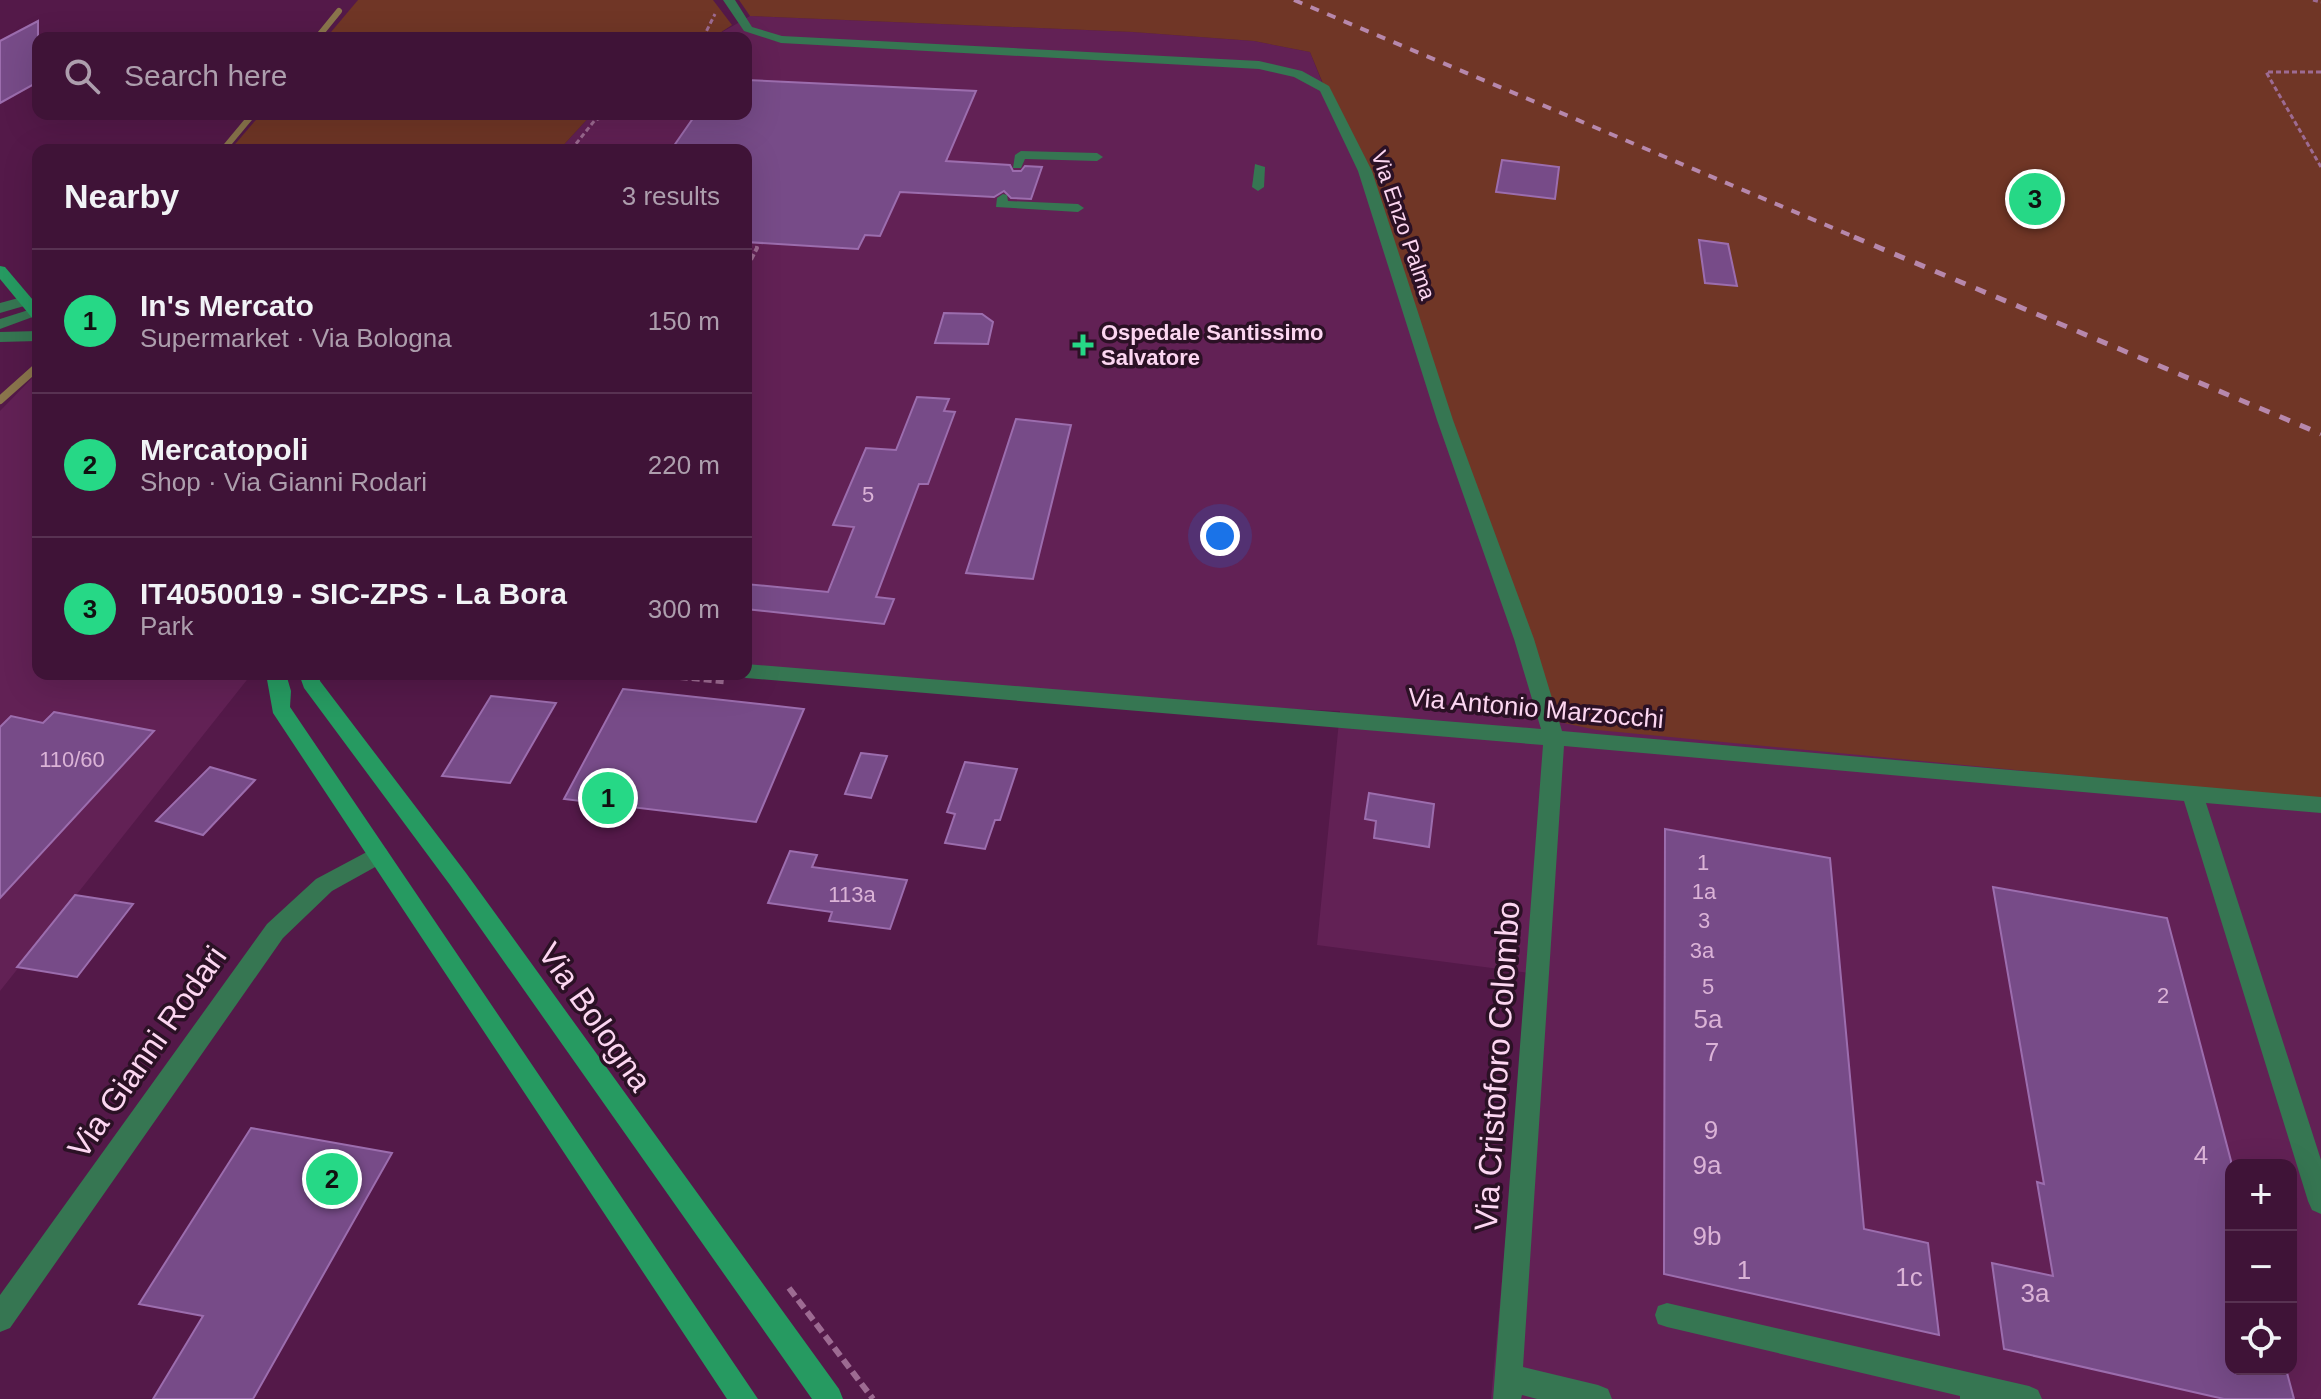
<!DOCTYPE html>
<html lang="en">
<head>
<meta charset="utf-8">
<style>
  :root { --surface:#3f1337; --page:#4a2042; --text:#f1f3f6; --muted:#ad9ead; --line:#583252; --accent:#26d886 }
  body { margin:0; font-family:Helvetica,sans-serif; background:var(--page); color:var(--text) }
  .controls { position:absolute; right:24px; bottom:24px; display:grid; overflow:hidden; border-radius:16px; box-shadow:0 8px 32px #0002 }
  .controls button { width:72px; height:72px; display:grid; place-items:center; padding:0; border:0; border-bottom:2px solid var(--line); background:var(--surface); color:var(--text); font:40px sans-serif }
  .you { position:absolute; left:1220px; top:536px; width:28px; height:28px; margin:-20px; border:6px solid #fff; border-radius:50%; background:#1a73e8; box-shadow:0 0 0 12px #1a73e833 }
  .badge { display:grid; place-items:center; width:52px; height:52px; border-radius:50%; background:var(--accent); color:#111; font-size:26px; font-weight:700 }
  .pin { position:absolute; translate:-50% -50%; border:4px solid #fff; box-shadow:0 2px 8px #0006 }
  .list { margin:0; padding:0; list-style:none }
  h2 { display:flex; justify-content:space-between; align-items:center; height:104px; margin:0; padding:0 32px; font-size:34px }
  h2 small { font-size:26px; font-weight:400; color:var(--muted) }
  .list li { display:grid; grid-template-columns:52px 1fr auto; gap:24px; align-items:center; box-sizing:border-box; height:144px; padding:0 32px; border-top:2px solid var(--line) }
  .list b { display:block; font-size:30px; white-space:nowrap }
  .list p { margin:0; font-size:26px; white-space:nowrap; color:var(--muted) }
  .list em { font-size:26px; font-style:normal; color:var(--muted) }
  .icon { flex:none; width:44px; height:44px; fill:none; stroke:currentColor; stroke-width:2; stroke-linecap:round; stroke-linejoin:round }
  .map { position:relative; flex:none; width:2321px; height:1399px; overflow:hidden }
  .search { position:absolute; background:var(--surface); box-shadow:0 8px 32px #0002; left:32px; top:32px; width:720px; height:88px; display:flex; align-items:center; gap:20px; box-sizing:border-box; padding:0 28px; border-radius:16px; color:var(--muted); font-size:30px }
  .panel { position:absolute; background:var(--surface); box-shadow:0 8px 32px #0002; left:32px; top:144px; width:720px; height:536px; border-radius:16px }
  .map>svg:first-child { display:block }
</style>
</head>
<body>
<div class="map">
<svg width="2321" height="1399" viewBox="0 0 2321 1399">
  <rect width="100%" height="100%" fill="#541949"/>
  <g fill="#622155" fill-rule="evenodd">
    <path d="M750 16 1133 32 1254 41 1310 52 1325 90 2321 797V1399H1491L1530 973 1317 945 1340 711 1039 698 746 668V150H559L592 114H746V38H712ZM2231 1165H2291V1369H2231Z"/>
    <polygon points="38,372 38,674 250,676 0,991 0,411"/>
  </g>
  <g fill="#703626">
    <polygon points="358,0 713,0 732,25 712,38 326,38"/>
    <polygon points="739,0 2321,0 2321,799 1597,730 1545,719 1391,249 1310,52 1254,41 1133,32 750,16"/>
    <polygon points="261,114 592,114 559,150 230,150"/>
  </g>
  <g fill="none" stroke-linecap="round" stroke-linejoin="round">
    <g stroke="#8a754c" stroke-width="6">
      <polyline points="317,38 339,11"/>
      <polyline points="223,150 253,114"/>
    </g>
    <polyline stroke="#8a754c" stroke-width="8" points="0,400 36,368"/>
  </g>
  <g fill="#774b88" stroke="#9c6dae" stroke-width="2">
    <polygon points="38,21 38,82 0,103 0,41"/>
    <polygon points="746,80 976,91 946,161 1010,165 1013,171 1021,171 1025,166 1042,167 1031,199 1011,198 1004,191 994,197 900,192 880,236 865,235 858,249 746,242 746,150 671,150 696,114 746,114"/>
    <polygon points="1502,160 1559,167 1555,199 1496,192"/>
    <polygon points="1699,240 1728,244 1737,286 1705,283"/>
    <polygon points="944,313 982,314 993,322 988,344 935,343"/>
    <polygon points="917,397 949,399 944,411 955,412 928,484 919,484 876,597 894,599 884,624 746,609 746,584 828,592 854,527 833,525 866,448 896,450"/>
    <polygon points="1016,419 1071,425 1033,579 966,573"/>
    <polygon points="623,689 804,709 756,822 564,799"/>
    <polygon points="491,696 556,703 510,783 442,776"/>
    <polygon points="54,712 154,731 0,898 0,727 11,716 43,723"/>
    <polygon points="861,753 887,756 871,798 845,794"/>
    <polygon points="965,762 1017,769 1000,820 995,820 985,849 945,843 955,814 947,812"/>
    <polygon points="210,767 255,780 203,835 156,821"/>
    <polygon points="1369,793 1434,804 1429,847 1374,838 1376,821 1365,819"/>
    <polygon points="1665,829 1830,858 1864,1229 1928,1243 1939,1335 1664,1274"/>
    <polygon points="790,851 817,855 812,867 907,880 890,929 829,921 832,912 768,903"/>
    <polygon points="1993,887 2167,918 2231,1161 2231,1369 2286,1369 2294,1399 2224,1399 2004,1349 1992,1263 2053,1276 2037,1182 2044,1184"/>
    <polygon points="75,895 133,904 77,977 17,967"/>
    <polygon points="251,1128 392,1153 253,1399 153,1399 203,1316 139,1304"/>
  </g>
  <g fill="none" stroke-linecap="round" stroke-linejoin="round">
    <g stroke="#9d6b92" stroke-width="3" stroke-dasharray="5 3" stroke-linecap="butt">
      <polyline points="2313,0 2321,2"/>
      <polyline points="703,38 715,14"/>
      <polyline points="2321,72 2266,72 2321,167"/>
      <polyline points="571,150 595,120 613,114"/>
    </g>
    <polyline stroke="#9d6b92" stroke-width="4" stroke-dasharray="6 3" stroke-linecap="butt" points="746,247 757,248 746,269"/>
    <polyline stroke="#9d6b92" stroke-width="5" stroke-dasharray="8 4" stroke-linecap="butt" points="644,674 727,682"/>
    <polyline stroke="#9d6b92" stroke-width="6" stroke-dasharray="10 5" stroke-linecap="butt" points="789,1288 873,1399"/>
    <g fill="#367652" fill-rule="evenodd">
      <polygon points="1021,151 1097,153 1103,157 1097,161 1025,159 1021,168 1013,168 1015,155"/>
      <polygon points="1255,164 1265,167 1264,187 1258,191 1252,187"/>
      <polygon points="1003,194 1007,195 1008,201 1078,204 1084,208 1078,212 996,207 997,198"/>
      <polygon points="1667,1303 2029,1386 2038,1390 2042,1399 1960,1399 1960,1396 1667,1327 1658,1324 1655,1315 1658,1306"/>
    </g>
    <g fill="#367652" fill-rule="evenodd">
      <polygon points="723,0 735,0 752,27 782,36 1259,61 1302,71 1329,86 1372,171 1453,420 1534,639 1562,731 2321,797 2321,813 2206,803 2321,1160 2321,1214 2312,1210 2308,1201 2184,801 1564,746 1523,1367 1598,1385 1608,1389 1612,1399 1537,1399 1522,1395 1521,1399 1493,1399 1543,745 746,678 738,674 746,674 746,664 1541,729 1514,639 1437,420 1358,171 1320,91 1294,77 1259,69 781,43 744,31"/>
      <polygon points="378,846 386,849 389,855 386,861 332,891 283,938 10,1328 0,1332 0,1295 267,924 316,879"/>
    </g>
    <g fill="#367652" fill-rule="evenodd">
      <polygon points="26,296 34,301 31,304 0,313 0,303"/>
      <polygon points="38,307 38,315 0,329 0,319"/>
      <polygon points="38,331 38,341 0,342 0,332"/>
    </g>
    <g fill="#269a61" fill-rule="evenodd">
      <polygon points="0,266 5,267 38,306 38,321 33,319 0,279"/>
      <polygon points="266,674 286,674 291,691 290,707 758,1399 727,1399 273,713"/>
      <polygon points="299,674 319,674 320,681 466,873 839,1389 843,1399 812,1399 450,885 304,688"/>
    </g>
    <polyline stroke="#b788ac" stroke-width="4" stroke-dasharray="9 9" stroke-linecap="butt" points="1294,0 1859,239"/>
    <polyline stroke="#b788ac" stroke-width="5" stroke-dasharray="11 11" stroke-linecap="butt" points="1854,237 2321,434"/>
  </g>
  <path fill="#26d886" stroke="#2b1125" stroke-width="3" d="M1079 333h8v8h8v8h-8v8h-8v-8h-8v-8h8z"/>
  <g text-anchor="middle" stroke-width="7" stroke-linejoin="round" paint-order="stroke">
    <g font-size="22" fill="#fcd6f1" stroke="#2b1125">
      <text transform="translate(1404 225) rotate(71)" y="8">Via Enzo Palma</text>
    </g>
    <g font-size="22" font-weight="bold" fill="#fcd6f1" stroke="#2b1125" text-anchor="start">
      <text x="1101" y="340">Ospedale Santissimo<tspan x="1101" dy="25">Salvatore</tspan></text>
    </g>
    <g font-size="22" fill="#dbb3d7">
      <text x="868" y="502">5</text>
      <text x="72" y="767">110/60</text>
      <text x="1703" y="870">1</text>
      <text x="1704" y="899">1a</text>
      <text x="852" y="902">113a</text>
      <text x="1704" y="928">3</text>
      <text x="1702" y="958">3a</text>
      <text x="1708" y="994">5</text>
      <text x="2163" y="1003">2</text>
    </g>
    <g font-size="26" fill="#fcd6f1" stroke="#2b1125">
      <text transform="translate(1536 708) rotate(5)" y="9">Via Antonio Marzocchi</text>
    </g>
    <g font-size="26" fill="#dbb3d7">
      <text x="1708" y="1028">5a</text>
      <text x="1712" y="1061">7</text>
      <text x="1711" y="1139">9</text>
      <text x="2201" y="1164">4</text>
      <text x="1707" y="1174">9a</text>
      <text x="1707" y="1245">9b</text>
      <text x="1744" y="1279">1</text>
      <text x="1909" y="1286">1c</text>
      <text x="2035" y="1302">3a</text>
    </g>
    <g font-size="32" fill="#fcd6f1" stroke="#2b1125">
      <text transform="translate(595 1017) rotate(55)" y="11">Via Bologna</text>
      <text transform="translate(147 1052) rotate(-55)" y="11">Via Gianni Rodari</text>
      <text transform="translate(1497 1066) rotate(-86)" y="11">Via Cristoforo Colombo</text>
    </g>
  </g>
</svg>
<div class="controls">
<button>+</button>
<button>−</button>
<button><svg class="icon" aria-label="locate" viewBox="0 0 24 24"><circle cx="12" cy="12" r="6"/><path d="M12 2v4M12 18v4M2 12h4M18 12h4"/></svg></button>
</div>
<div class="you"></div>
<div class="pin badge" style="left:608px;top:798px">1</div>
<div class="pin badge" style="left:332px;top:1179px">2</div>
<div class="pin badge" style="left:2035px;top:199px">3</div>
<div class="search"><svg class="icon" aria-label="search" viewBox="0 0 24 24"><circle cx="10" cy="10" r="6"/><path d="M15 15l6 6"/></svg>Search here</div>
<section class="panel">
<h2>Nearby<small>3 results</small></h2>
<ul class="list">
<li><span class="badge">1</span><div><b>In's Mercato</b><p>Supermarket · Via Bologna</p></div><em>150 m</em></li>
<li><span class="badge">2</span><div><b>Mercatopoli</b><p>Shop · Via Gianni Rodari</p></div><em>220 m</em></li>
<li><span class="badge">3</span><div><b>IT4050019 - SIC-ZPS - La Bora</b><p>Park</p></div><em>300 m</em></li>
</ul>
</section>
</div>
</body>
</html>
